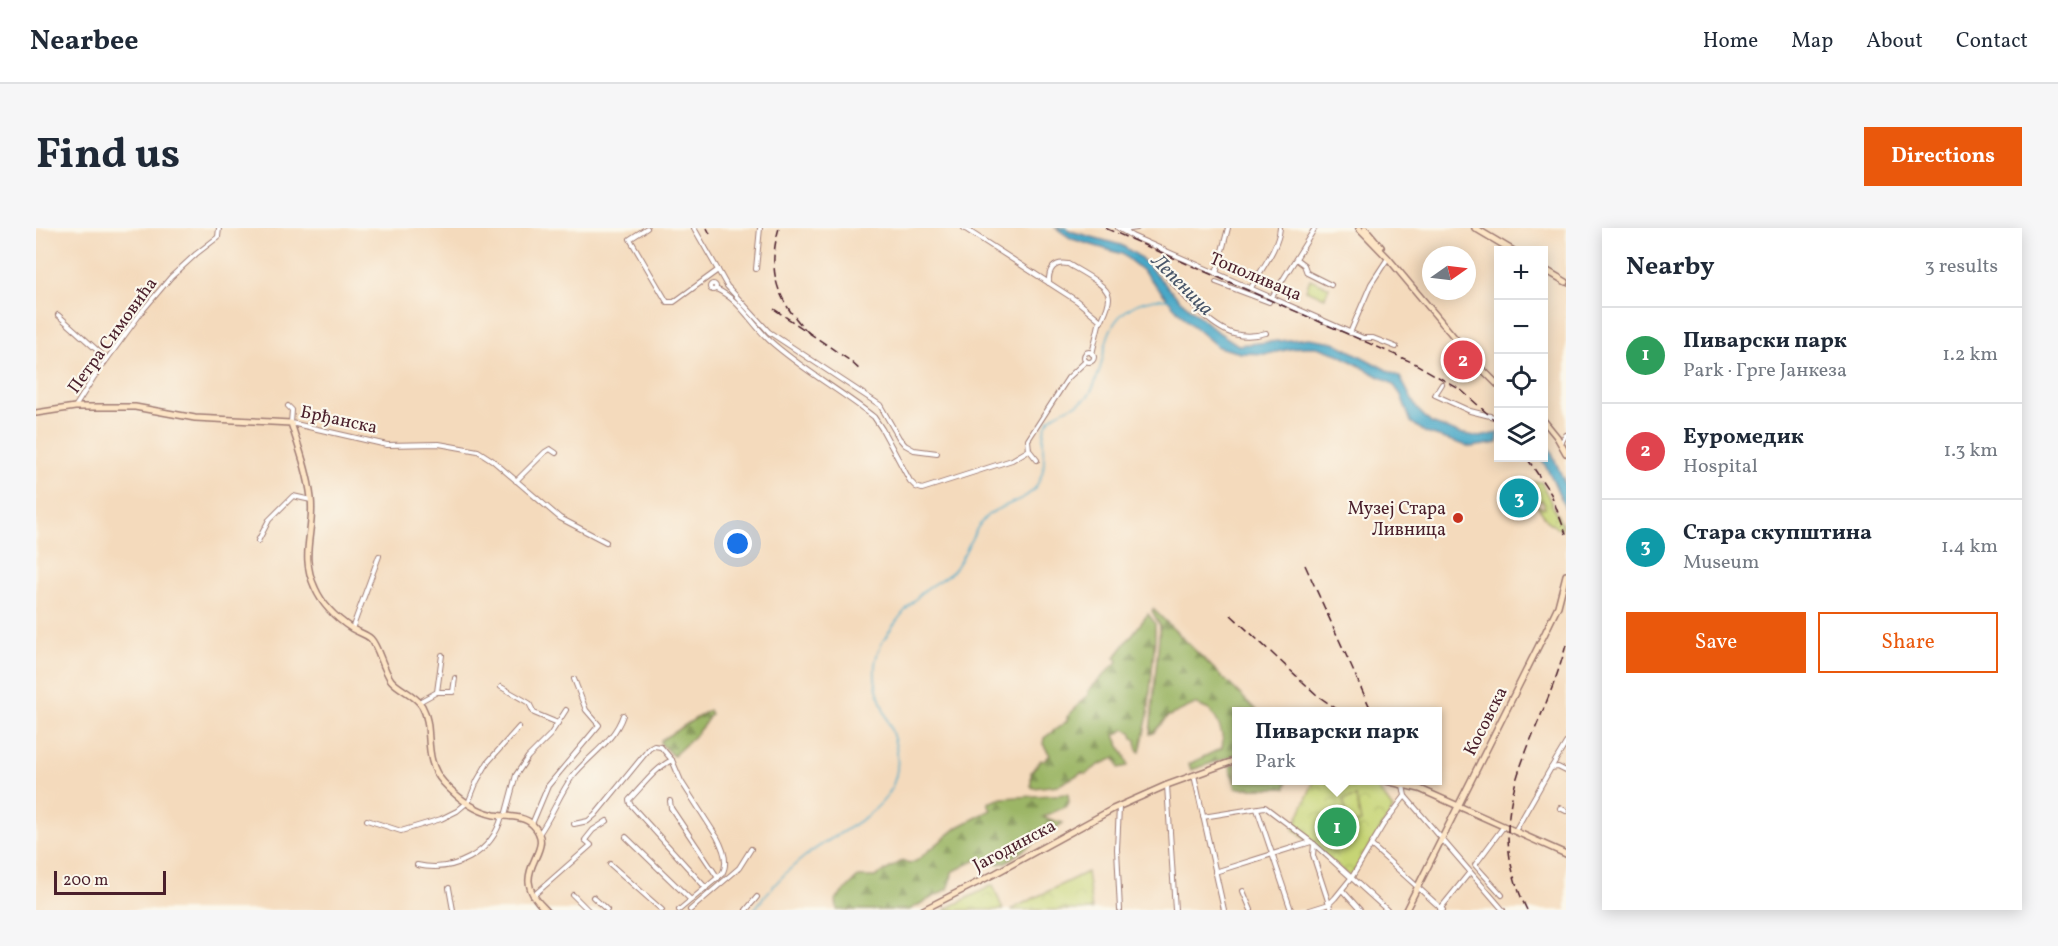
<!DOCTYPE html>
<html lang="en">
<head>
<meta charset="utf-8">
<style>
  :root { --surface:#fff; --page:#f6f6f7; --text:#1f2937; --muted:#747a83; --line:#e0e1e3; --accent:#ea580c }
  body { margin:0; font-family:Vollkorn,serif; background:var(--page); color:var(--text) }
  .controls { position:absolute; right:18px; top:18px; display:grid; overflow:hidden; border-radius:0px; box-shadow:0 3px 15px #0003 }
  .controls button { width:54px; height:54px; display:grid; place-items:center; padding:0; border:0; border-bottom:2px solid var(--line); background:var(--surface); color:var(--text); font:30px sans-serif }
  .compass { position:absolute; left:1386px; top:18px; width:54px; height:54px; border-radius:50%; background:var(--surface); box-shadow:0 3px 15px #0003; rotate:76deg }
  .scale { position:absolute; left:18px; bottom:15px; width:112px; box-sizing:border-box; padding-left:6px; border:3px solid #4a1f2b; border-top:0; font-size:16px; line-height:21px; white-space:nowrap; color:#4a1f2b; -webkit-text-stroke:4px #fbf7ec; paint-order:stroke }
  .you { position:absolute; left:702px; top:316px; width:21px; height:21px; margin:-15px; border:4px solid #fff; border-radius:50%; background:#1a73e8; box-shadow:0 0 0 9px #1a73e833 }
  .badge { display:grid; place-items:center; width:39px; height:39px; border-radius:50%; background:var(--accent); color:#fff; font-size:20px; font-weight:700 }
  .pin { position:absolute; translate:-50% -50%; border:3px solid #fff; box-shadow:0 2px 6px #0006 }
  .popup { position:absolute; left:1196px; top:479px; width:210px; height:78px; box-sizing:border-box; display:grid; place-content:center; border-radius:0px; background:var(--surface); filter:drop-shadow(0 2px 4px #0005); font-size:20px; white-space:nowrap; color:var(--muted) }
  .popup b { font-size:22px; color:var(--text) }
  .popup::after { content:''; position:absolute; left:50%; top:100%; margin-left:-12px; border:12px solid transparent; border-top-color:var(--surface) }
  .list { margin:0; padding:0; list-style:none }
  h2 { display:flex; justify-content:space-between; align-items:center; height:78px; margin:0; padding:0 24px; font-size:26px }
  h2 small { font-size:20px; font-weight:400; color:var(--muted) }
  .list li { display:grid; grid-template-columns:39px 1fr auto; gap:18px; align-items:center; box-sizing:border-box; height:96px; padding:0 24px; border-top:2px solid var(--line) }
  .list b { display:block; font-size:22px; white-space:nowrap }
  .list p { margin:0; font-size:20px; white-space:nowrap; color:var(--muted) }
  .list em { font-size:20px; font-style:normal; color:var(--muted) }
  .actions { display:flex; gap:12px; padding:18px 24px }
  .actions a { flex:1; padding:14px 0; border:2px solid var(--accent); border-radius:0px; text-align:center; font-size:21px; color:var(--accent) }
  .actions .main { background:var(--accent); color:#fff }
  .icon { flex:none; width:33px; height:33px; fill:none; stroke:currentColor; stroke-width:2; stroke-linecap:round; stroke-linejoin:round }
  .map { position:relative; flex:none; width:1530px; height:682px; overflow:hidden; border-radius:0px }
  header { display:flex; align-items:center; gap:36px; box-sizing:border-box; height:84px; padding:0 30px; background:var(--surface); border-bottom:2px solid var(--line) }
  header strong { font-size:28px }
  nav { display:flex; gap:33px; margin-inline-start:auto; font-size:21px }
  .intro { display:flex; align-items:center; justify-content:space-between; box-sizing:border-box; height:144px; padding:0 36px }
  h1 { margin:0; font-size:42px }
  .button { padding:15px 27px; border-radius:0px; background:var(--accent); color:#fff; font-size:21px; font-weight:700 }
  main { display:flex; gap:36px; padding:0 36px }
  aside { flex:1; background:var(--surface); border-radius:0px; box-shadow:0 3px 15px #0003 }
  .map>svg:first-child { display:block }
</style>
</head>
<body>
<header>
<strong>Nearbee</strong>
<nav><a>Home</a><a>Map</a><a>About</a><a>Contact</a></nav>
</header>
<div class="intro"><h1>Find us</h1><a class="button">Directions</a></div>
<main>
<div class="map">
<svg width="1530" height="682" viewBox="0 0 1530 682">
  <defs>
    <pattern id="forest-firs" width="22" height="20" patternUnits="userSpaceOnUse" patternTransform="scale(1.5)"><rect width="22" height="20" fill="#9cb666"/><path d="M5 1l3.5 6h-7zM16 11l3.5 6h-7z" fill="#819354"/></pattern>
    <pattern id="park-crowns" width="20" height="18" patternUnits="userSpaceOnUse" patternTransform="scale(1.5)"><rect width="20" height="18" fill="#c6d475"/><path d="M2 6a3 3 0 1 1 6 0M12 15a3 3 0 1 1 6 0" fill="none" stroke="#acb665"/></pattern>
  </defs>
  <rect width="100%" height="100%" fill="#fbf7ec"/>
  <filter id="ink" filterUnits="userSpaceOnUse"><feTurbulence type="fractalNoise" baseFrequency=".0167" numOctaves="2"/><feDisplacementMap in="SourceGraphic" scale="12" xChannelSelector="R" yChannelSelector="G"/><feConvolveMatrix kernelMatrix="1 2 1 2 8 2 1 2 1" color-interpolation-filters="sRGB"/></filter>
  <filter id="wash" filterUnits="userSpaceOnUse"><feTurbulence type="fractalNoise" baseFrequency=".008" numOctaves="4" result="noise"/><feDisplacementMap in="SourceGraphic" scale="24" xChannelSelector="R" yChannelSelector="G"/><feGaussianBlur stdDeviation="1.35" result="paint"/><feColorMatrix in="noise" values="0 0 0 0 0 0 0 0 0 0 0 0 0 0 0 0 0 1.4 0 .05"/><feComposite in="paint" operator="in"/></filter>
  <g filter="url(#wash)">
    <rect width="100%" height="100%" fill="#f4dabc"/>
    <g fill="url(#forest-firs)" stroke="#736a48" stroke-width="1.5">
      <path d="M1117 381 1221 483 1200 484V527L1155 542 1153 536 1186 520C1189 509 1182 490 1173 482 1169 480 1163 478 1159 476L1131 489 1117 505 1114 506 1124 398 1116 383Z"/>
      <path d="M1112 386 1119 395V410L1112 487 1104 524 1101 522 1100 512 1097 510 1095 504 1089 501 1079 507C1083 519 1090 525 1092 538L1083 540 1079 530 1063 537 1050 546 1045 545 1023 557 997 560 995 558V544L1005 532H1009L1014 527 1007 516 1008 510 1031 493V489L1052 467V463L1082 433 1079 429Z"/>
      <path d="M673 482 675 486C665 503 651 515 637 528L624 515 625 512Z"/>
      <polygon points="1200,535 1200,552 1251,553 1250,560 1200,560 1194,538"/>
      <polygon points="1032,566 1033,574 1031,578 1007,589 1027,595 970,634 963,636 942,631 916,644 915,653 912,661 873,682 801,682 800,671 822,649 839,649 866,633 873,636 880,633 922,599 955,582 952,575 966,570"/>
    </g>
    <g fill="url(#park-crowns)" stroke="#887a50" stroke-width="1.5">
      <polygon points="1497,254 1505,254 1527,299 1523,301 1512,294 1502,279 1504,278 1506,280 1509,280 1506,272 1502,274 1501,278 1498,272 1489,277 1485,260 1479,261 1479,268 1476,268 1475,261 1479,260 1478,257"/>
      <polygon points="1278,553 1310,553 1341,559 1357,581 1315,649 1257,601"/>
      <polygon points="1051,644 1056,682 974,682"/>
      <polygon points="957,657 967,682 908,682"/>
    </g>
    <g fill="#c6d475" stroke="#887a50" stroke-width="1.5">
      <polygon points="1274,51 1293,59 1289,69 1270,62"/>
      <polygon points="1320,569 1325,594 1313,597 1307,572"/>
    </g>
    <g fill="#48a8c7" stroke="#496479" stroke-width="1.5">
      <polygon points="1020,0 1030,0 1034,3 1085,17 1104,29 1142,70 1179,102 1202,117 1273,110 1298,114 1364,149 1381,181 1395,195 1423,205 1444,209 1462,205 1462,215 1435,219 1390,205 1375,194 1365,167 1357,156 1302,126 1281,119 1264,119 1231,126 1205,125 1182,119 1150,92 1108,44 1086,26 1036,11"/>
      <polygon points="1508,215 1515,223 1530,258 1530,282 1516,250 1505,230 1508,230"/>
    </g>
    <g fill="none" stroke-linecap="round" stroke-linejoin="round">
      <path stroke="#48a8c7" stroke-width="1.5" d="M718 682C732 663 749 644 768 629 791 610 840 590 854 563 880 514 830 476 840 431 844 410 873 376 889 362 898 354 912 350 919 341 932 324 936 301 952 287 965 277 989 273 999 260 1016 234 1002 222 1009 199 1015 181 1037 182 1049 171 1054 167 1058 158 1060 152 1066 139 1067 125 1071 112 1079 83 1104 69 1133 71"/>
    </g>
  </g>
  <g filter="url(#ink)">
    <g fill="none" stroke-linecap="round" stroke-linejoin="round">
      <g stroke="#9f7c74" stroke-width="6">
        <g id="street">
          <polyline points="611,0 594,11 631,74 638,74 682,42 691,58 733,104 844,177 863,210 869,217 878,222 901,225"/>
          <polyline points="658,0 682,42"/>
          <polyline points="928,0 1041,73 1064,92 1056,126"/>
          <polyline points="1082,0 1096,8 1327,110 1337,110 1360,119"/>
          <polyline points="1087,2 1101,0"/>
          <polyline points="1260,31 1268,37 1271,45 1295,57"/>
          <polyline points="720,41 724,0"/>
          <polyline points="1180,46 1192,0"/>
          <path d="M1131 48C1147 67 1174 99 1198 106 1209 109 1220 108 1230 105"/>
          <polyline points="1180,54 1233,74"/>
          <path d="M1013 55C1012 42 1018 33 1032 36 1043 43 1073 57 1073 70 1073 78 1068 87 1065 94"/>
          <circle cx="677" cy="59" r="3"/>
          <path d="M1215 60C1225 41 1242 21 1244 0"/>
          <path d="M680 61C703 71 715 95 733 112 765 141 804 162 838 189L846 201 874 253 880 259 886 261 976 232 993 222"/>
          <polyline points="1236,69 1279,0"/>
          <polyline points="22,87 71,131"/>
          <polyline points="1314,105 1335,56 1352,30"/>
          <circle cx="1053" cy="129" r="5"/>
          <polyline points="1406,156 1399,167 1434,183 1462,190"/>
          <polyline points="252,178 256,182 255,195 351,217 403,216 442,223 456,232 524,290 570,314"/>
          <polyline points="39,179 58,149 107,82 135,49 160,26 182,9 183,0"/>
          <polyline points="1525,215 1530,207"/>
          <polyline points="1001,232 993,222 992,212 1032,150 1050,133"/>
          <polyline points="480,253 509,224 514,221 520,225"/>
          <polyline points="222,313 233,292 257,268 275,272"/>
          <polyline points="316,401 343,328"/>
          <polyline points="465,459 493,475 498,485 522,495"/>
          <polyline points="401,464 406,427"/>
          <polyline points="383,474 401,464 417,464 419,450"/>
          <path d="M636 532C619 540 606 559 593 572L594 576 670 660"/>
          <polyline points="1515,540 1530,515"/>
          <polyline points="1158,547 1188,682"/>
          <polyline points="1131,557 1139,682"/>
          <polyline points="1367,557 1369,568 1467,682"/>
          <polyline points="634,573 635,580 682,650"/>
          <polyline points="1083,579 1081,621 1084,682"/>
          <polyline points="1524,580 1530,583"/>
          <polyline points="1221,581 1255,682"/>
          <polyline points="469,588 480,547 492,529 514,507 530,482"/>
          <polyline points="1167,589 1229,579 1278,616 1351,682"/>
          <polyline points="331,592 365,603 405,591 421,583 433,573 441,553 452,534 483,499"/>
          <polyline points="496,596 512,558 563,497 550,482 538,451"/>
          <path d="M538 596 552 593 559 587 613 521 618 518 625 519 636 532 645 553 681 609C687 620 693 635 686 646L643 682"/>
          <polyline points="1479,603 1515,540 1522,539 1530,543"/>
          <path d="M503 606C516 588 523 567 536 549 553 527 578 514 587 487"/>
          <polyline points="590,609 655,672"/>
          <polyline points="1278,616 1277,627 1295,682"/>
          <polyline points="1335,617 1407,682"/>
          <polyline points="574,636 626,682"/>
          <path d="M381 637C418 645 456 626 466 588"/>
          <polyline points="1179,644 1275,614"/>
          <polyline points="413,660 417,682"/>
          <polyline points="1306,662 1324,682"/>
          <polyline points="1207,663 1215,682"/>
          <polyline points="537,667 552,682"/>
          <polyline points="1466,667 1439,637 1468,598"/>
          <polyline points="497,668 555,617 549,612 557,602 571,593"/>
          <polyline points="557,669 571,682"/>
          <polyline points="1404,681 1434,644"/>
          <polyline points="654,682 703,640 715,621"/>
          <polyline points="710,682 721,669"/>
          <polyline points="1274,682 1293,676 1299,670 1316,649 1347,597 1369,568"/>
        </g>
      </g>
      <g stroke="#9f7c74" stroke-width="8">
        <g id="secondary">
          <polyline points="1323,0 1352,30 1438,133 1462,157"/>
          <polyline points="1329,0 1345,19"/>
          <polyline points="1439,0 1476,22"/>
          <polyline points="1508,41 1530,54"/>
          <path d="M0 185 39 179H99L159 190 255 195C263 220 272 245 275 270 279 304 263 326 279 360 286 376 300 390 315 400 321 404 330 406 335 411 342 418 347 441 355 452 363 462 379 466 386 478 399 501 385 530 408 555 421 569 439 583 458 587 470 589 488 587 497 597 524 625 466 642 510 682"/>
          <polyline points="1508,193 1521,209 1530,225"/>
          <polyline points="1346,552 1384,561 1530,626"/>
          <polyline points="887,682 960,645 1077,581 1131,557 1200,532"/>
          <polyline points="1370,682 1509,405 1522,378 1530,347"/>
        </g>
      </g>
      <use href="#street" stroke="#fff" stroke-width="4"/>
      <use href="#secondary" stroke="#fde5c5" stroke-width="5"/>
      <g stroke="#4a1f2b" stroke-width="1.5" stroke-dasharray="9 4.5" stroke-linecap="butt">
        <polyline points="671,0 674,6"/>
        <path d="M743 0C730 45 742 75 775 107"/>
        <polyline points="1069,0 1378,135 1425,162 1462,195"/>
        <polyline points="738,81 813,132 825,143"/>
        <polyline points="1491,230 1515,266 1530,306"/>
        <polyline points="1269,337 1336,484"/>
        <polyline points="1195,387 1282,468 1305,484"/>
        <path d="M1491 682C1440 578 1505 513 1530 417"/>
      </g>
    </g>
  </g>
  <circle fill="#c8321e" stroke="#fbf7ec" stroke-width="2" cx="1422" cy="290" r="6"/>
  <g text-anchor="middle" stroke-width="4.5" stroke-linejoin="round" paint-order="stroke">
    <g font-size="18" fill="#4a1f2b" stroke="#fbf7ec">
      <text transform="translate(1220 48) rotate(23)" y="6">Тополиваца</text>
      <text transform="translate(76 107) rotate(-54)" y="6">Петра Симовића</text>
      <text transform="translate(303 191) rotate(12)" y="6">Брђанска</text>
      <text transform="translate(1449 493) rotate(-63)" y="6">Косовска</text>
      <text transform="translate(978 617) rotate(-28)" y="6">Јагодинска</text>
    </g>
    <g font-size="18" fill="#4a1f2b" stroke="#fbf7ec" text-anchor="end">
      <text x="1410" y="286">Музеј Стара<tspan x="1410" dy="21">Ливница</tspan></text>
    </g>
    <g font-size="20" font-style="italic" fill="#495669" stroke="#fbf7ec">
      <text transform="translate(1147 56) rotate(45)" y="7">Лепеница</text>
    </g>
  </g>
</svg>
<div class="controls">
<button>+</button>
<button>−</button>
<button><svg class="icon" aria-label="locate" viewBox="0 0 24 24"><circle cx="12" cy="12" r="6"/><path d="M12 2v4M12 18v4M2 12h4M18 12h4"/></svg></button>
<button><svg class="icon" aria-label="layers" viewBox="0 0 24 24"><path d="M12 4l9 5-9 5-9-5zM3 14l9 5 9-5"/></svg></button>
</div>
<svg class="compass" viewBox="-18 -18 36 36"><path d="M0-13l5 13h-10z" fill="#e53935"/><path d="M0 13l5-13h-10z" fill="#747a83"/></svg>
<div class="scale">200 m</div>
<div class="you"></div>
<div class="pin badge" style="left:1301px;top:599px;background:#2e9e5b">1</div>
<div class="popup"><b>Пиварски парк</b>Park</div>
<div class="pin badge" style="left:1427px;top:132px;background:#e0444e">2</div>
<div class="pin badge" style="left:1483px;top:270px;background:#0f9aa8">3</div>
</div>
<aside>
<h2>Nearby<small>3 results</small></h2>
<ul class="list">
<li><span class="badge" style="background:#2e9e5b">1</span><div><b>Пиварски парк</b><p>Park · Грге Јанкеза</p></div><em>1.2 km</em></li>
<li><span class="badge" style="background:#e0444e">2</span><div><b>Еуромедик</b><p>Hospital</p></div><em>1.3 km</em></li>
<li><span class="badge" style="background:#0f9aa8">3</span><div><b>Стара скупштина</b><p>Museum</p></div><em>1.4 km</em></li>
</ul>
<div class="actions"><a class="main">Save</a><a>Share</a></div>
</aside>
</main>
</body>
</html>
